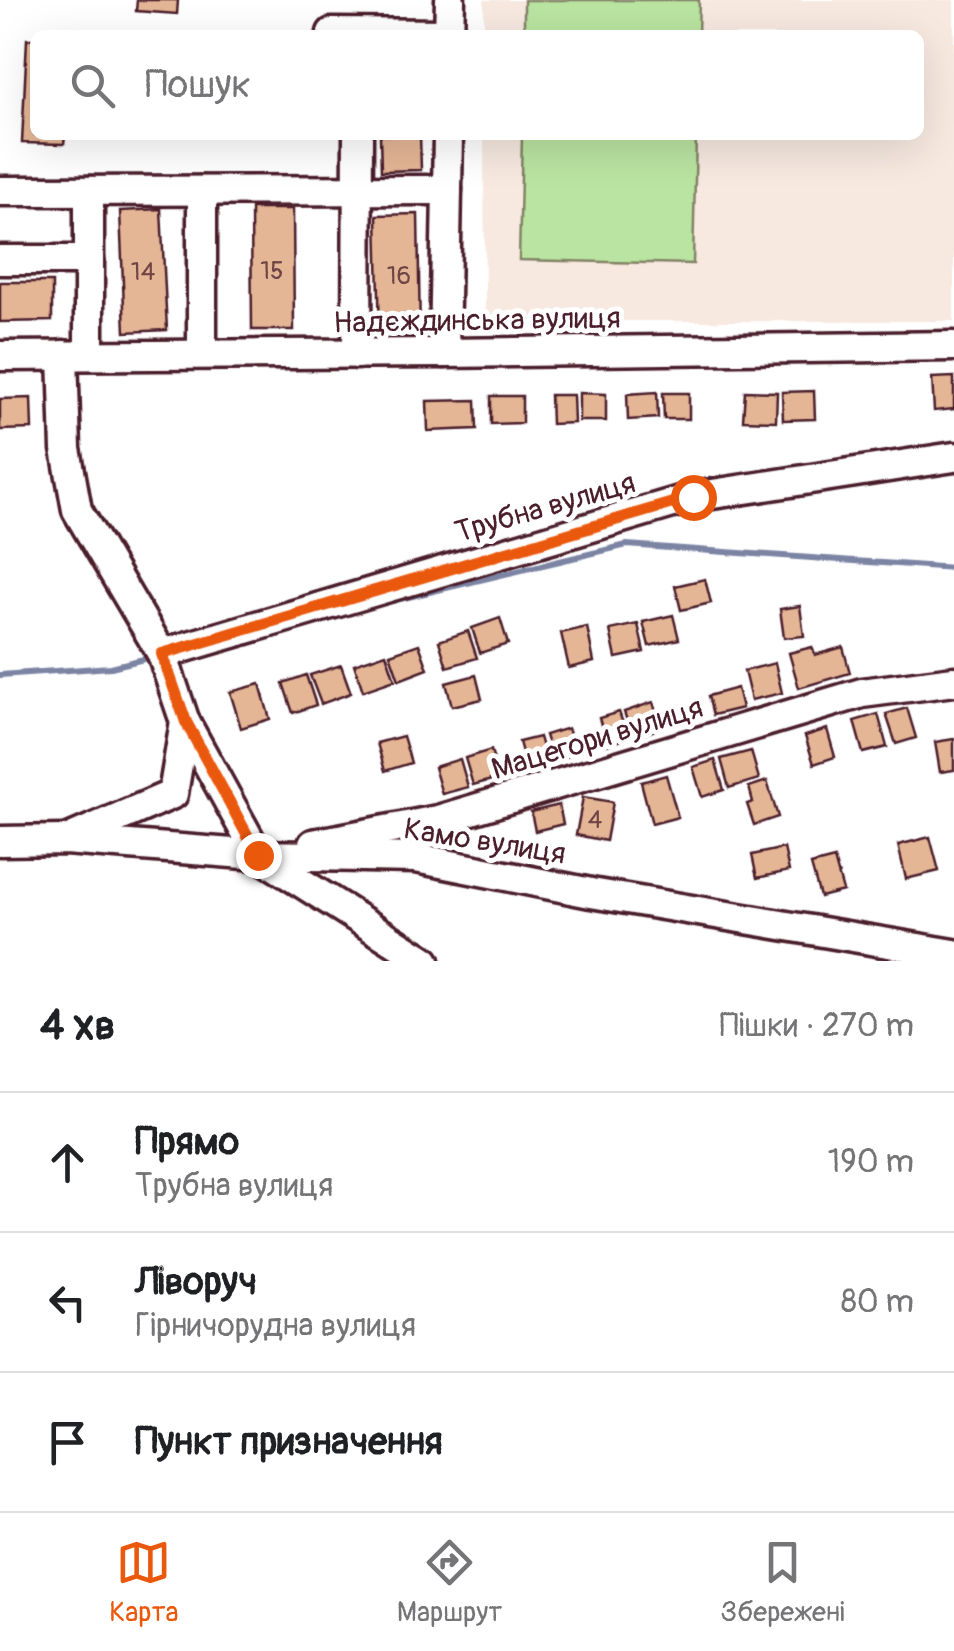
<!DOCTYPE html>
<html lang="uk">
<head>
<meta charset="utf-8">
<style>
  :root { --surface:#fff; --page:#f6f6f6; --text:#202124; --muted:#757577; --line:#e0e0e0; --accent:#ea580c }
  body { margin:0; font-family:Pangolin,sans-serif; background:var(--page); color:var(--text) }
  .stop { position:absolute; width:30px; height:30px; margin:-22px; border:8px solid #ea580c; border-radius:50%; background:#fff }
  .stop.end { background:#ea580c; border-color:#fff; box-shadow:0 2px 10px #0008 }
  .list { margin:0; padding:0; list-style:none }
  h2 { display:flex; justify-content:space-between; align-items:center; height:130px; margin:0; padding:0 40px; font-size:42px }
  h2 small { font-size:32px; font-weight:400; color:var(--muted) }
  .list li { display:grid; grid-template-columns:65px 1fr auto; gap:30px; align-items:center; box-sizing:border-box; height:140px; padding:0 40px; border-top:2px solid var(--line) }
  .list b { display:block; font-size:38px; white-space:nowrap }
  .list p { margin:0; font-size:32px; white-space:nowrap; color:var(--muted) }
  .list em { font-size:32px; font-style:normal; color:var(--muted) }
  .icon { flex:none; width:55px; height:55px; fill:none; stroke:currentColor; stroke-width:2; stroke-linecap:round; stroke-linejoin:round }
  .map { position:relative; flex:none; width:954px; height:961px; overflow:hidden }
  .search { position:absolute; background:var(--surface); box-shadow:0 10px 40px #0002; left:30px; right:30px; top:30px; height:110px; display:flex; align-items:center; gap:25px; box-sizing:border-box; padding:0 35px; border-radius:15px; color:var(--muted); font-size:38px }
  .sheet { height:550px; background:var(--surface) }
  nav { display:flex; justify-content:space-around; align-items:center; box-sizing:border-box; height:140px; border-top:2px solid var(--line); background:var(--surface); font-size:28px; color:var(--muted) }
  nav a { display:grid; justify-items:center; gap:5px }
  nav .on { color:var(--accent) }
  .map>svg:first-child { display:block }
</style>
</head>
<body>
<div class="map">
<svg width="954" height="961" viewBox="0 0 954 961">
  <rect width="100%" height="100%" fill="#fff"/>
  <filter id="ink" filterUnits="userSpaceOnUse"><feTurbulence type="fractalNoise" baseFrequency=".01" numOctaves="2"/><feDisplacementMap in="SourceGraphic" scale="20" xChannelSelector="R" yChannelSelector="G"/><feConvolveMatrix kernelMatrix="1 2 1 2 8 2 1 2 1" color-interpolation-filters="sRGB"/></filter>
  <g filter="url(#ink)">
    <polygon fill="#f7e9e0" points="484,0 954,0 954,321 485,321 484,135 919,135 919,35 484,35"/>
    <g fill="#bae4a1" stroke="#828266" stroke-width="2.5">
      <polygon points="524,0 699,0 698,35 524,35"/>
      <polygon points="522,135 696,135 693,264 519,260"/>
    </g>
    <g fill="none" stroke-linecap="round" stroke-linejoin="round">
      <g stroke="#7b84a4" stroke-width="6">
        <polyline points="379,604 627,545 954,568"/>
        <polyline points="0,675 111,667 152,657"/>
      </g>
    </g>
    <g fill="#e5b696" stroke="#4a1f2b" stroke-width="2.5">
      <polygon points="137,0 178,0 177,14 136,11"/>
      <polygon points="27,39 35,39 35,135 65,135 64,144 22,143"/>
      <polygon points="380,135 420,135 421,170 381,171"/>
      <polygon points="161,209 167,330 125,332 120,211"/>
      <polygon points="251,209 293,209 294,330 252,330"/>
      <polygon points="418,214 420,335 380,336 377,215"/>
      <polygon points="0,282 52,282 52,321 0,322"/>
      <polygon points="954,377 954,409 934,411 932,378"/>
      <polygon points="745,391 777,392 776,421 743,420"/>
      <polygon points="814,391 815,419 783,420 782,392"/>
      <polygon points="657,392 658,418 628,420 627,394"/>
      <polygon points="579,393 606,394 606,421 579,421"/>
      <polygon points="663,393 689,393 689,419 664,419"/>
      <polygon points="550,395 573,395 574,423 551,424"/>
      <polygon points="491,396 522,396 522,423 491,424"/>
      <polygon points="31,398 32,429 0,430 0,399"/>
      <polygon points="476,400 477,429 428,431 427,401"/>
      <polygon points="705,579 711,603 681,610 675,586"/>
      <polygon points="800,606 804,636 784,638 780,609"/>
      <polygon points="673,615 679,639 649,646 643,622"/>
      <polygon points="500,618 508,644 480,653 472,628"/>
      <polygon points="638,624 644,652 616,658 610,630"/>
      <polygon points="587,627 594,662 569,668 561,633"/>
      <polygon points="468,631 477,658 447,667 439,641"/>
      <polygon points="419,644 428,669 399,680 390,654"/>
      <polygon points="812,647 815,655 843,647 850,673 799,688 789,653"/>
      <polygon points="386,653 395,680 363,691 354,664"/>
      <polygon points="775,663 782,693 751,700 744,671"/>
      <polygon points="341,665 351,693 321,704 310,675"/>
      <polygon points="306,675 316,705 293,713 283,683"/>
      <polygon points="476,675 482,699 452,706 446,683"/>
      <polygon points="260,684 270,719 241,728 230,692"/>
      <polygon points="737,688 742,708 713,715 708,696"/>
      <polygon points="653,702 661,728 633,738 624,712"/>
      <polygon points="907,708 916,738 896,744 886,714"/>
      <polygon points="619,712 628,738 607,745 599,718"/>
      <polygon points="878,714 887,747 863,753 854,721"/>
      <polygon points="568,728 576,754 553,761 545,735"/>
      <polygon points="827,729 835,757 814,764 805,736"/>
      <polygon points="403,736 411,763 385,771 377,743"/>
      <polygon points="539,737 546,761 526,767 519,742"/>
      <polygon points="954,739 954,770 940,772 935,742"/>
      <polygon points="491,750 499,778 473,785 465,758"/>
      <polygon points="751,751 759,779 729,788 721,759"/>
      <polygon points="460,759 468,787 442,794 434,767"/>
      <polygon points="715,760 724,790 702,797 693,767"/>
      <polygon points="666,775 678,817 652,824 641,782"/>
      <polygon points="767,781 778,817 754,825 747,804 753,802 749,787"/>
      <polygon points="583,797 613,802 606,841 576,835"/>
      <polygon points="559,805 563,824 535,831 531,812"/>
      <polygon points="930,837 939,871 906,879 898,845"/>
      <polygon points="784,848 789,871 757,878 752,855"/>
      <polygon points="834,859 843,891 820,897 811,865"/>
    </g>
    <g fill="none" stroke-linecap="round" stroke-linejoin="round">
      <g stroke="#4a1f2b" stroke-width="35">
        <g id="minor">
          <polyline points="332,33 449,34"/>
          <polyline points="449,35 450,0"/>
          <polyline points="0,191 447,190"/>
          <polyline points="202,191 202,354"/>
          <polyline points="0,260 89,260"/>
          <polyline points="444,353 448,135"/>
          <polyline points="357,354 358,135"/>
          <polyline points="63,355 66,449 77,510 162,654 185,722 258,855 425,961"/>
          <polyline points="89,355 89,191"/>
          <polyline points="0,356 444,353 954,346"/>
          <polyline points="162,654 693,497 954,457"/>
          <polyline points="71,838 173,794 185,722"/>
          <polyline points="0,841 65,840 258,855 416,858 591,893 954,954"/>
          <polyline points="313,844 438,820 862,693 954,681"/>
        </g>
      </g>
      <use href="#minor" stroke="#fff" stroke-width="28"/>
    </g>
  </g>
  <g fill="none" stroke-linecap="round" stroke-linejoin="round" filter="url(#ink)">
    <polyline stroke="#ea580c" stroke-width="12" points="258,855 186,722 162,654 693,497"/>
  </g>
  <g text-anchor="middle" stroke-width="10" stroke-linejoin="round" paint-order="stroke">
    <g font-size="25" fill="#714546">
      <text x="272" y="279">15</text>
      <text x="143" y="280">14</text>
      <text x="399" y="284">16</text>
      <text x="595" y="828">4</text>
    </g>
    <g font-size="30" fill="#4a1f2b" stroke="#fff">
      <text transform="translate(477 320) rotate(-1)" y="10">Надєждинська вулиця</text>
      <text transform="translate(545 507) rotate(-16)" y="10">Трубна вулиця</text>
      <text transform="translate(597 738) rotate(-17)" y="10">Мацегори вулиця</text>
      <text transform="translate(485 841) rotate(9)" y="10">Камо вулиця</text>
    </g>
  </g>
</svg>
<div class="stop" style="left:693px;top:497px"></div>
<div class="stop end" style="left:258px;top:855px"></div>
<div class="search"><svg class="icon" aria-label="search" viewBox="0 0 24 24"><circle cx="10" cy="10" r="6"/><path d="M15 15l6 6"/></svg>Пошук</div>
</div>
<section class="sheet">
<h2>4 хв<small>Пішки · 270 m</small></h2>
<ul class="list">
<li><svg class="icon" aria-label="ahead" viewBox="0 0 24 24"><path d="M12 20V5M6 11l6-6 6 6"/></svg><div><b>Прямо</b><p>Трубна вулиця</p></div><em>190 m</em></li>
<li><svg class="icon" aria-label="left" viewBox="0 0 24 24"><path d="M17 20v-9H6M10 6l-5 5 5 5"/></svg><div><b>Ліворуч</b><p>Гірничорудна вулиця</p></div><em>80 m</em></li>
<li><svg class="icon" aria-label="arrive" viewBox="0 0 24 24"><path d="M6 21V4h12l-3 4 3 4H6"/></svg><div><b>Пункт призначення</b></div></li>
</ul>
</section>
<nav>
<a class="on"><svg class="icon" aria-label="map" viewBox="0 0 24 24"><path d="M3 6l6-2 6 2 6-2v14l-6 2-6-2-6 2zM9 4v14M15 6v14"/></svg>Карта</a>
<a><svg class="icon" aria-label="directions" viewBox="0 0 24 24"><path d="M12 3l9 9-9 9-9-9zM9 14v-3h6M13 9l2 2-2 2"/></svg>Маршрут</a>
<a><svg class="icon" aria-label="saved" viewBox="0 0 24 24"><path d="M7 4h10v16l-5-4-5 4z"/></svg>Збережені</a>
</nav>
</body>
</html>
